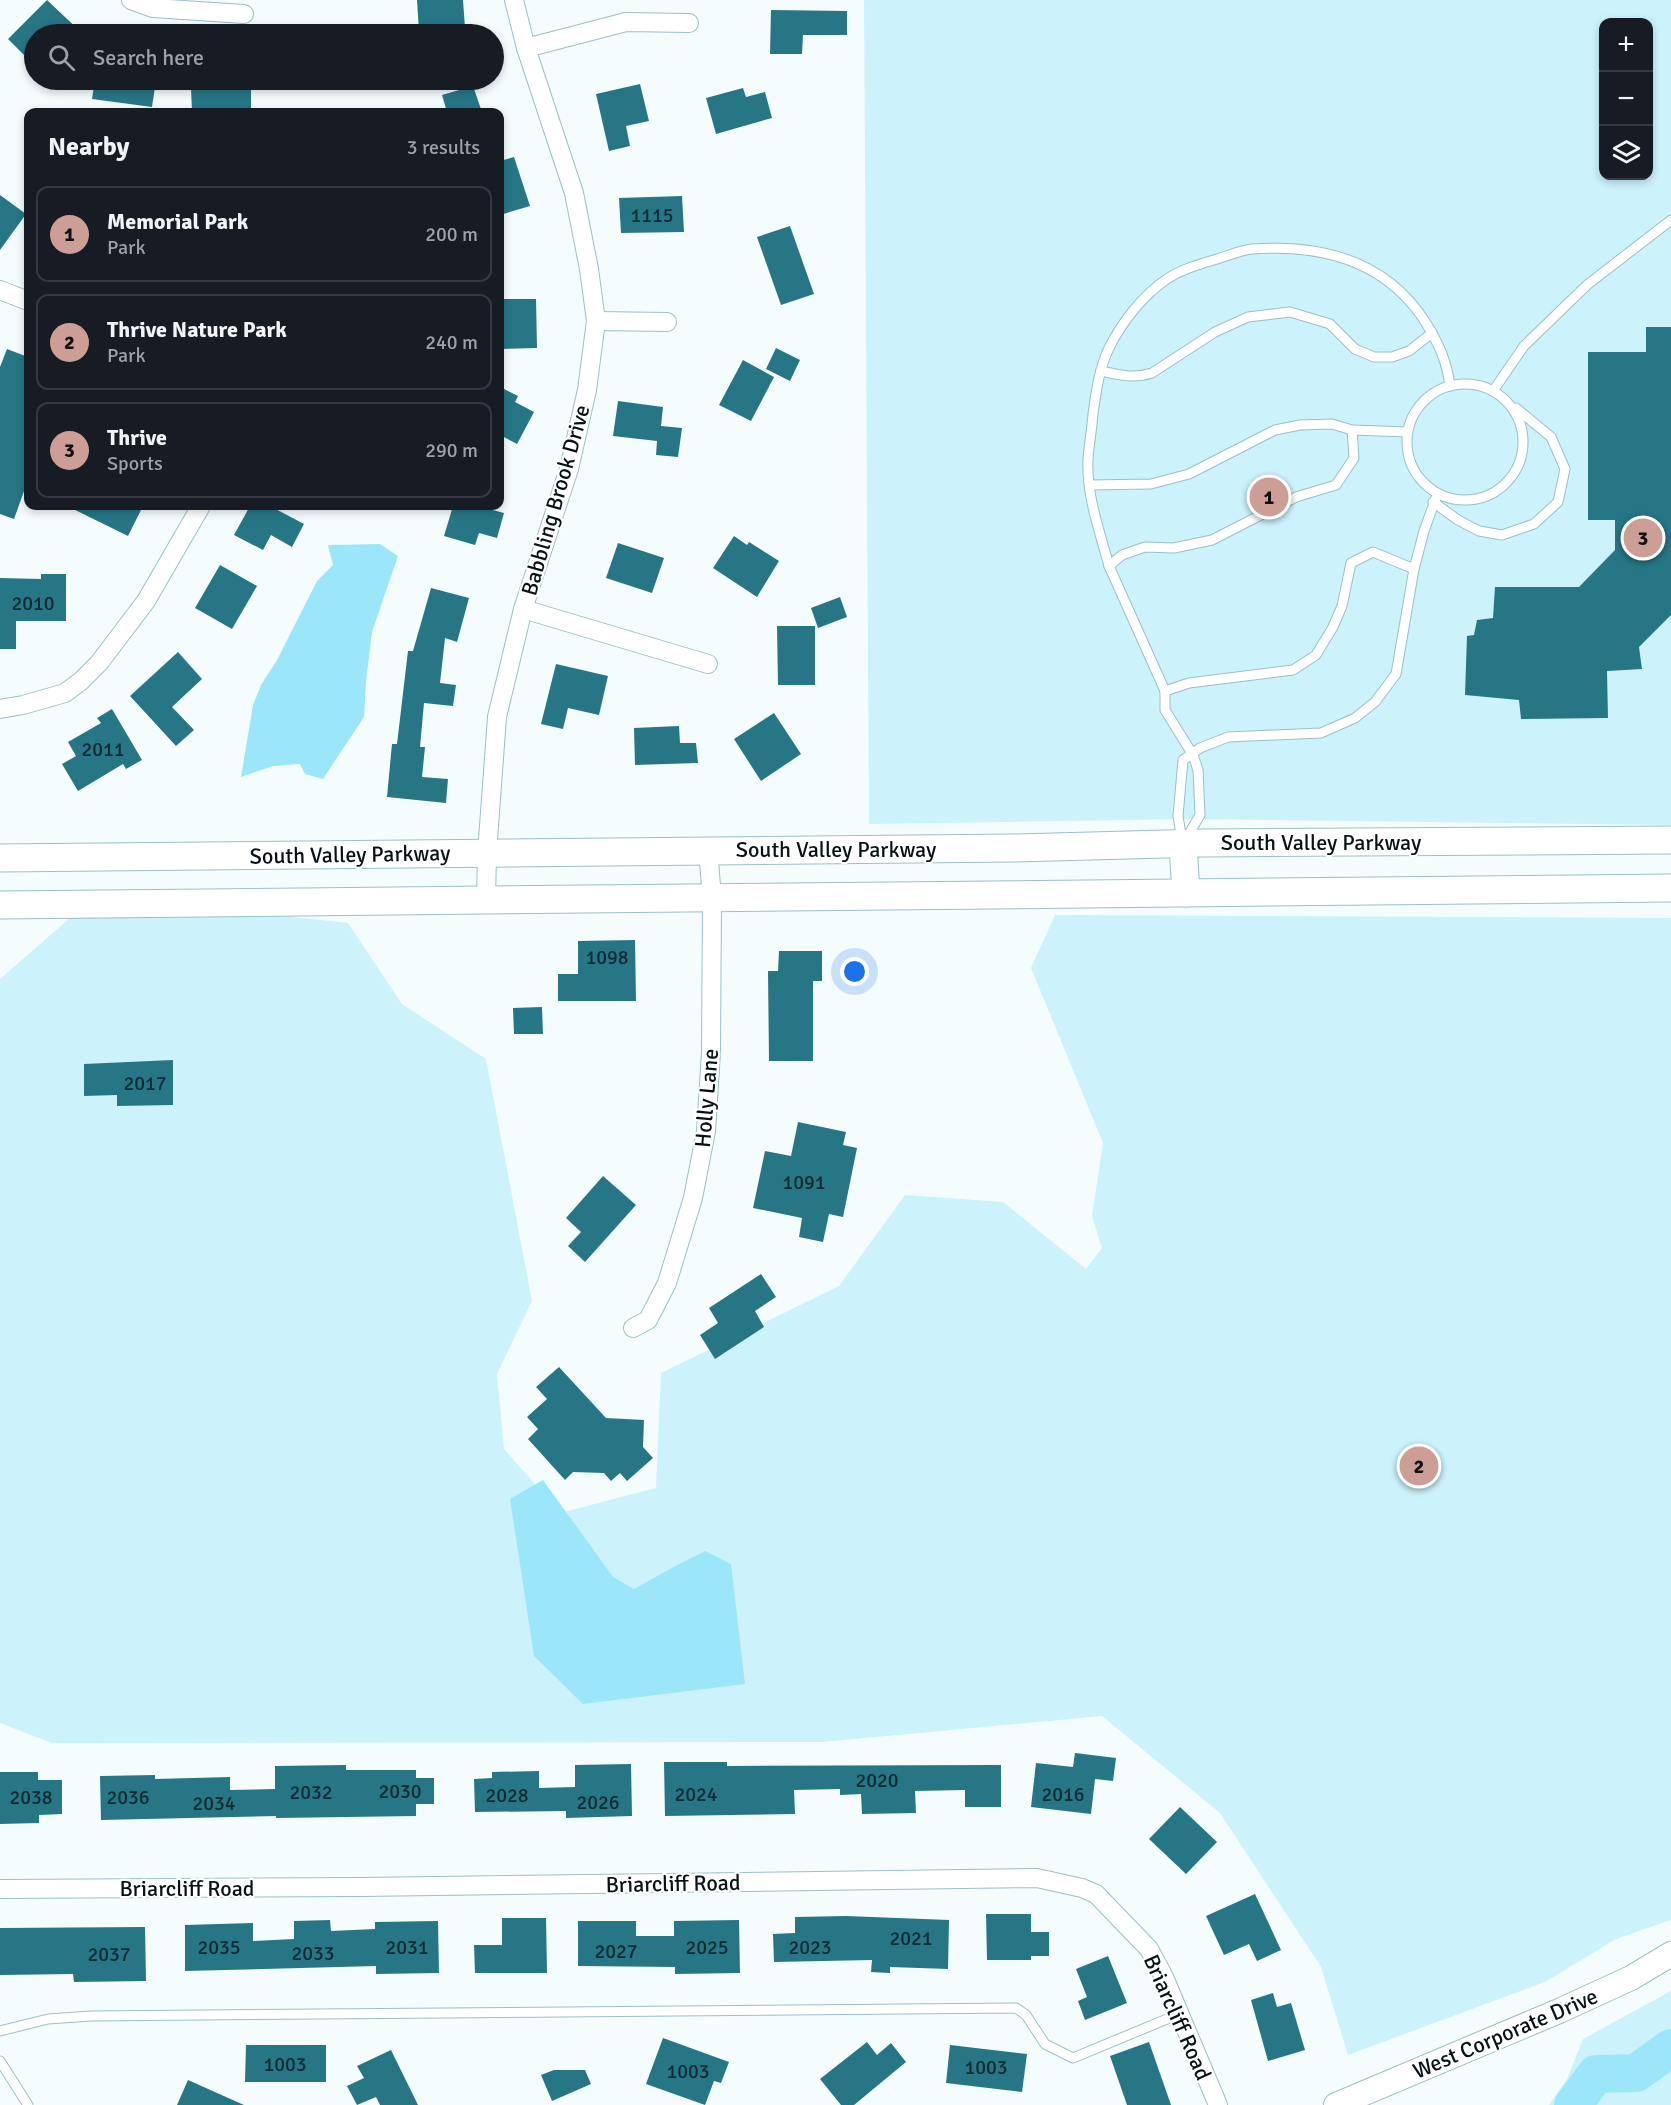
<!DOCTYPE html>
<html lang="en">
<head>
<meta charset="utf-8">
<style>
  :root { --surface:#171b24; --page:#242831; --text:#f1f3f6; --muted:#9ea1a6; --line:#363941; --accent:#cc9e95 }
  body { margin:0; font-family:Signika,sans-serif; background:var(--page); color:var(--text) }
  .controls { position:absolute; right:18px; top:18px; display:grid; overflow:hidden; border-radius:12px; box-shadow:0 3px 9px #0003 }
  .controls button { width:54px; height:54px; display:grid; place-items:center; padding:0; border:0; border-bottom:2px solid var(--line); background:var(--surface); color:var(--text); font:30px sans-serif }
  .you { position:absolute; left:855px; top:972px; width:21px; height:21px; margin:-15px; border:4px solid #fff; border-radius:50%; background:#1a73e8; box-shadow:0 0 0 9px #1a73e833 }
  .badge { display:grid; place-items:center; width:39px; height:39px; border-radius:50%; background:var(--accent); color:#111; font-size:20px; font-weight:700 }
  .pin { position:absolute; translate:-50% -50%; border:3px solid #fff; box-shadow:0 2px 6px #0006 }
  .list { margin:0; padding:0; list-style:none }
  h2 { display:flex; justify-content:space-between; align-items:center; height:78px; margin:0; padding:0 24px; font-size:26px }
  h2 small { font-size:20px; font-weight:400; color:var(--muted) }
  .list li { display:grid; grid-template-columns:39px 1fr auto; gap:18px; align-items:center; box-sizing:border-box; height:96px; margin:0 12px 12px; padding:0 12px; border:2px solid var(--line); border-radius:12px }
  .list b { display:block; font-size:22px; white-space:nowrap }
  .list p { margin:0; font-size:20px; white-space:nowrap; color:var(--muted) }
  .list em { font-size:20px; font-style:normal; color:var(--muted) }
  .icon { flex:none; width:33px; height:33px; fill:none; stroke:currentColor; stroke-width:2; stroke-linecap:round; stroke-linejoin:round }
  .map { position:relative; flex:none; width:1671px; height:2105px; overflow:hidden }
  .search { position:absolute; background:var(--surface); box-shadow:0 3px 9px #0003; left:24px; top:24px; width:480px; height:66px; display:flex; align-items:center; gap:15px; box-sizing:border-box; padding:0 21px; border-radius:33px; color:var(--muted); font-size:22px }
  .panel { position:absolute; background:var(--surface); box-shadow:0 3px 9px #0003; left:24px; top:108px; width:480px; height:402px; border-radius:12px }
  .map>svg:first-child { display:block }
</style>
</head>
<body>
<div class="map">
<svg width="1671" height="2105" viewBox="0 0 1671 2105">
  <rect width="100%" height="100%" fill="#f5fcfe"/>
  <g fill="#ccf2fb" fill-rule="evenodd">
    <path d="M864 0H1671V825L1188 819 869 824ZM1604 22H1648V176H1604Z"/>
    <polygon points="273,915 348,923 402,1004 486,1059 532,1301 497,1374 504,1449 560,1513 656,1488 661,1373 839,1286 905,1195 1003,1202 1086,1269 1102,1248 1092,1216 1103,1143 1031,968 1055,915 1671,918 1671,1920 1616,1939 1545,1982 1348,2055 1321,1967 1220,1813 1102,1716 822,1742 52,1743 0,1723 0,979 70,918"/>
    <polygon points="1671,1991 1671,2105 1549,2105 1567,2079 1583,2039"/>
  </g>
  <g fill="#9be7f9">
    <polygon points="380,544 398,556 372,632 366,681 364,717 323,779 305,774 300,764 273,766 241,777 253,705 261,685 277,660 317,581 333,565 328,545"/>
    <polygon points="543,1480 613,1577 634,1589 679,1564 705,1551 731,1564 745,1684 583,1704 534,1656 510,1499"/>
  </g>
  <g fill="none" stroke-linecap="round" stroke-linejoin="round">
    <polyline stroke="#9be7f9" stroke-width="38" points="1573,2105 1596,2074 1636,2073 1671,2048"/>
  </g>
  <g fill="#267686">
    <polygon points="47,0 83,34 34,34 34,65 8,39"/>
    <polygon points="417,0 463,0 465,28 419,32"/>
    <polygon points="771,10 847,11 847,35 803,35 802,54 770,54"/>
    <polygon points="95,80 156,80 152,107 92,99"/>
    <polygon points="640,84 649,121 626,126 630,146 609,151 596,94"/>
    <polygon points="473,86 482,112 447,112 442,95"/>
    <polygon points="251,87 251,112 192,112 191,88"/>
    <polygon points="743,88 746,97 765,92 772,118 716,134 706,98"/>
    <polygon points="514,157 530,206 500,215 500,161"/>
    <polygon points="0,195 26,214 0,250"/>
    <polygon points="682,196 684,232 621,233 619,198"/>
    <polygon points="790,226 814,294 781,305 757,237"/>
    <polygon points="500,299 536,299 537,348 500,349"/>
    <polygon points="1646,327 1671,327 1671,615 1639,647 1642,669 1607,671 1608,718 1521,719 1519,700 1465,695 1467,636 1474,635 1477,620 1493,618 1495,587 1579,587 1615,550 1615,520 1588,520 1588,352 1646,352"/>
    <polygon points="776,348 800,360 790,381 766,369"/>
    <polygon points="7,349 28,357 28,480 14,519 0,514 0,367"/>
    <polygon points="743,360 774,377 751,421 719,405"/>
    <polygon points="500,387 518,396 515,402 534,412 517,444 500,435"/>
    <polygon points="618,401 663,407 661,426 682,428 678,457 656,455 657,441 613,436"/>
    <polygon points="67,506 143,506 128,536"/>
    <polygon points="250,506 270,506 304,524 292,547 271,535 263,550 234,535"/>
    <polygon points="453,506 478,506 504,513 497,538 479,533 475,545 444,536"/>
    <polygon points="734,536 747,545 749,542 779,561 757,597 713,568"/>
    <polygon points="618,543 664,558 652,593 606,578"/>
    <polygon points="220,565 257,586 232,629 195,608"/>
    <polygon points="41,574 66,574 66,621 16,621 16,649 0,649 0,578 41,579"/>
    <polygon points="431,588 469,598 457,642 445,638 440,683 456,685 453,706 424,703 420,747 425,747 422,777 448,779 446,803 387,797 392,744 397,744 408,651 413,651"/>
    <polygon points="840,597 847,617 818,628 811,608"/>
    <polygon points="777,626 815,626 815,685 778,685"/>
    <polygon points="178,652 202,679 172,707 194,730 176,746 130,696"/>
    <polygon points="556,664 608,676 599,715 568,708 563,729 541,724"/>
    <polygon points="112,709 142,760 126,769 123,764 78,791 62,764 76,756 68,742 101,723 97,718"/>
    <polygon points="774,713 801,754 761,781 734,739"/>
    <polygon points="679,726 680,743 696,743 698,763 635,765 634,728"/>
    <polygon points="635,940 636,1001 558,1001 558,974 578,974 578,941"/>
    <polygon points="779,951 822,951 822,981 813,981 813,1061 769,1061 768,971 778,971"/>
    <polygon points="542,1007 543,1034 514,1034 513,1008"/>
    <polygon points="173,1060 173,1105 117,1106 117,1095 84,1096 84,1064"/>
    <polygon points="798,1122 846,1132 843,1145 857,1148 843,1217 829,1214 823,1242 799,1237 802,1218 753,1208 765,1151 791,1156"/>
    <polygon points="603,1176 636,1205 585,1262 568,1246 581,1232 566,1218"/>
    <polygon points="761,1274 776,1297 755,1311 764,1327 715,1359 700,1335 718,1323 709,1308"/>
    <polygon points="559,1367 606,1418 644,1420 643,1447 653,1458 627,1481 620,1473 611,1481 604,1473 573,1472 565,1480 528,1439 538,1429 527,1417 547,1399 536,1387"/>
    <polygon points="1075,1753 1116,1758 1113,1781 1095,1779 1091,1814 1031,1807 1036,1763 1073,1767"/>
    <polygon points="664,1762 727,1762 727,1766 1001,1765 1001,1807 965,1807 965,1790 915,1791 916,1813 862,1814 861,1794 840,1795 840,1789 794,1790 795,1814 665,1816"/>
    <polygon points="631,1764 632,1816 566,1818 566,1811 475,1812 474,1779 492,1778 492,1772 539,1771 539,1788 575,1787 575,1765"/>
    <polygon points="346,1765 346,1770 416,1770 416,1778 434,1778 434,1804 416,1804 416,1816 276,1818 276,1816 101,1820 100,1776 155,1775 155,1779 230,1777 230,1790 275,1789 275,1766"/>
    <polygon points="0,1772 38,1772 38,1780 62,1780 62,1814 39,1815 39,1823 0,1824"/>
    <polygon points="1180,1807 1217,1842 1186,1874 1149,1839"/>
    <polygon points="1255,1894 1281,1950 1257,1961 1249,1944 1224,1955 1206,1916"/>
    <polygon points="986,1914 1031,1914 1031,1932 1049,1932 1049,1956 1031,1956 1031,1960 987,1960"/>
    <polygon points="846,1916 949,1920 948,1969 890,1967 890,1973 871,1972 872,1960 774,1962 773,1934 795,1933 795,1917"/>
    <polygon points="502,1918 546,1918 547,1973 475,1973 474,1945 502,1945"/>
    <polygon points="330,1920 331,1931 375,1929 375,1922 438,1921 439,1973 376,1974 376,1966 185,1971 185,1925 253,1923 253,1941 294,1939 294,1921"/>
    <polygon points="739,1920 740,1973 675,1974 675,1967 578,1966 578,1921 636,1921 636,1936 674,1936 674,1921"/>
    <polygon points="145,1927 146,1981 74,1982 73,1974 0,1975 0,1928"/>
    <polygon points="1108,1956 1127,2003 1085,2020 1078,2001 1087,1997 1076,1969"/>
    <polygon points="1273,1993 1277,2007 1291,2003 1305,2050 1268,2061 1251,2000"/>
    <polygon points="663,2038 729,2062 721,2083 714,2081 705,2105 646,2084"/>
    <polygon points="867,2042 877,2055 891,2043 906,2062 854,2105 841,2105 820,2079"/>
    <polygon points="1149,2042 1171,2105 1127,2105 1110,2056"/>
    <polygon points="246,2045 326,2045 326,2082 245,2082"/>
    <polygon points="950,2045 1027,2054 1022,2092 946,2083"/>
    <polygon points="391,2050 418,2105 380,2105 376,2097 357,2105 347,2086 364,2078 357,2066"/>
    <polygon points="554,2070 585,2070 591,2084 552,2101 541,2075"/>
    <polygon points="188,2080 244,2105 177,2105"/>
  </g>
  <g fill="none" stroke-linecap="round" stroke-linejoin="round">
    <g stroke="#9cbfc7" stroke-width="11">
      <g id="service">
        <path d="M1101 371C1119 375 1134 379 1152 373L1215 332 1248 317 1290 312 1330 324 1355 349 1374 357H1392L1409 351 1432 333"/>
        <circle cx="1465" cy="442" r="58"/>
        <polyline points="1493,391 1524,346 1587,285 1671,220"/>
        <polyline points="1090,485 1151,484 1189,474 1275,430 1300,425 1332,424 1352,430"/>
        <polyline points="1433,502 1458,520 1479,531 1502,535 1534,524 1558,502 1565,469 1551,437 1516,408"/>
        <path d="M1109 566C1100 532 1086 495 1088 459 1089 444 1092 429 1093 414 1096 392 1099 369 1109 348 1122 322 1143 295 1167 279 1182 269 1200 264 1217 259 1228 256 1241 250 1252 249 1322 244 1387 261 1426 323 1439 344 1447 362 1450 386"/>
        <polyline points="1165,691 1109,566 1122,555 1145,547 1174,548 1212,540 1296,497 1336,485 1354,458 1352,430 1407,432"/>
        <polyline points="1186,839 1200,815 1198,770 1193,755 1165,710 1165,691 1189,683 1293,670 1316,655 1333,627 1342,606 1351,563 1373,552 1414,569"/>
        <polyline points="1182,841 1178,816 1183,760 1200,748 1228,737 1321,733 1355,718 1375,702 1396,674 1414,569 1424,531 1437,495"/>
        <polyline points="0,2031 48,2019 91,2016 1016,2008 1026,2015 1045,2044 1073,2058 1179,2014"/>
        <polyline points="0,2061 28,2105"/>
      </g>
    </g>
    <g stroke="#9cbfc7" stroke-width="20">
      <g id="minor">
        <polyline points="131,0 153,8 244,14"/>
        <polyline points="526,48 626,22 689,23"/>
        <polyline points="0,290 28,301"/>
        <polyline points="596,321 667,322"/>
        <polyline points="523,609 708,664"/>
        <polyline points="0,709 23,705 65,693 81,681 99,663 146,601 201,506"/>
        <polyline points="486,900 487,853 497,717 523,609 569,469 587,390 596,321 589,269 574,193 526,48 514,0"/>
        <polyline points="633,1328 648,1320 667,1283 693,1198 706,1131 711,1052 712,898 708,849"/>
        <polyline points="0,1889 361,1887 1037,1878 1082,1888 1096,1894 1149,1949 1164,1977 1218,2105"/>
      </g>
    </g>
    <g stroke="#9cbfc7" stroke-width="26">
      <polyline id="tertiary" points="1336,2105 1559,2011 1631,1978 1671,1954"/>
    </g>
    <g stroke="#9cbfc7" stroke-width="29">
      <g id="secondary">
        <polyline points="1183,845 1186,893"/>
        <polyline points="0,858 1014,848 1203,843 1671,840"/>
        <polyline points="0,905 1671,888"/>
      </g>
    </g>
    <use href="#service" stroke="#fff" stroke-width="9"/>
    <use href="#minor" stroke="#fff" stroke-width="18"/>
    <use href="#tertiary" stroke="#fff" stroke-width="24"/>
    <use href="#secondary" stroke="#fff" stroke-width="27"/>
  </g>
  <g text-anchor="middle" stroke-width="4.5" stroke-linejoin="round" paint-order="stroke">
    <g font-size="20" fill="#0e2b31">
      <text x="652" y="222">1115</text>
      <text x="33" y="610">2010</text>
      <text x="103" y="756">2011</text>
      <text x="607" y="964">1098</text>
      <text x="145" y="1090">2017</text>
      <text x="804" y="1189">1091</text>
      <text x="877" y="1787">2020</text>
      <text x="400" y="1798">2030</text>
      <text x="311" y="1799">2032</text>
      <text x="696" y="1801">2024</text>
      <text x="1063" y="1801">2016</text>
      <text x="507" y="1802">2028</text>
      <text x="31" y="1804">2038</text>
      <text x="128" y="1804">2036</text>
      <text x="598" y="1809">2026</text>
      <text x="214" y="1810">2034</text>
      <text x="911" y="1945">2021</text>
      <text x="219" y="1954">2035</text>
      <text x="407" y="1954">2031</text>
      <text x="707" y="1954">2025</text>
      <text x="810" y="1954">2023</text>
      <text x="616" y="1958">2027</text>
      <text x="313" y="1960">2033</text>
      <text x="109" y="1961">2037</text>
      <text x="285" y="2071">1003</text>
      <text x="986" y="2074">1003</text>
      <text x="688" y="2078">1003</text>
    </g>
    <g font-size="22" fill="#061215" stroke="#fff">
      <text transform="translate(555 500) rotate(-74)" y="8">Babbling Brook Drive</text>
      <text x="1321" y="850">South Valley Parkway</text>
      <text x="836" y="857">South Valley Parkway</text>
      <text transform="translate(350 854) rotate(-1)" y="8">South Valley Parkway</text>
      <text transform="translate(706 1098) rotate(-85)" y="8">Holly Lane</text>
      <text transform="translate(673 1883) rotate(-1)" y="8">Briarcliff Road</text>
      <text x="187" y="1896">Briarcliff Road</text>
      <text transform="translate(1178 2017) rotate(66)" y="8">Briarcliff Road</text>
      <text transform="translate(1505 2033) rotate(-23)" y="8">West Corporate Drive</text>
    </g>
  </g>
</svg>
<div class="controls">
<button>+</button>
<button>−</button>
<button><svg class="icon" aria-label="layers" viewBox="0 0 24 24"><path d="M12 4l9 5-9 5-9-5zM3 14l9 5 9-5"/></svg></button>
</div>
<div class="you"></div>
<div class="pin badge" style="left:1269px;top:497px">1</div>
<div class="pin badge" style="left:1419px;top:1466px">2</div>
<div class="pin badge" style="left:1643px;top:538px">3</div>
<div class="search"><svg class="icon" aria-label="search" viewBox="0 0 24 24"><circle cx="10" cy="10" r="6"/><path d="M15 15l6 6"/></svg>Search here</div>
<section class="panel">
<h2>Nearby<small>3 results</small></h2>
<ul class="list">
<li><span class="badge">1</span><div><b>Memorial Park</b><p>Park</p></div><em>200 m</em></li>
<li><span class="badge">2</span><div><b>Thrive Nature Park</b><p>Park</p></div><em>240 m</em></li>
<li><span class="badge">3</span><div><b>Thrive</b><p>Sports</p></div><em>290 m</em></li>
</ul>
</section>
</div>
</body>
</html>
